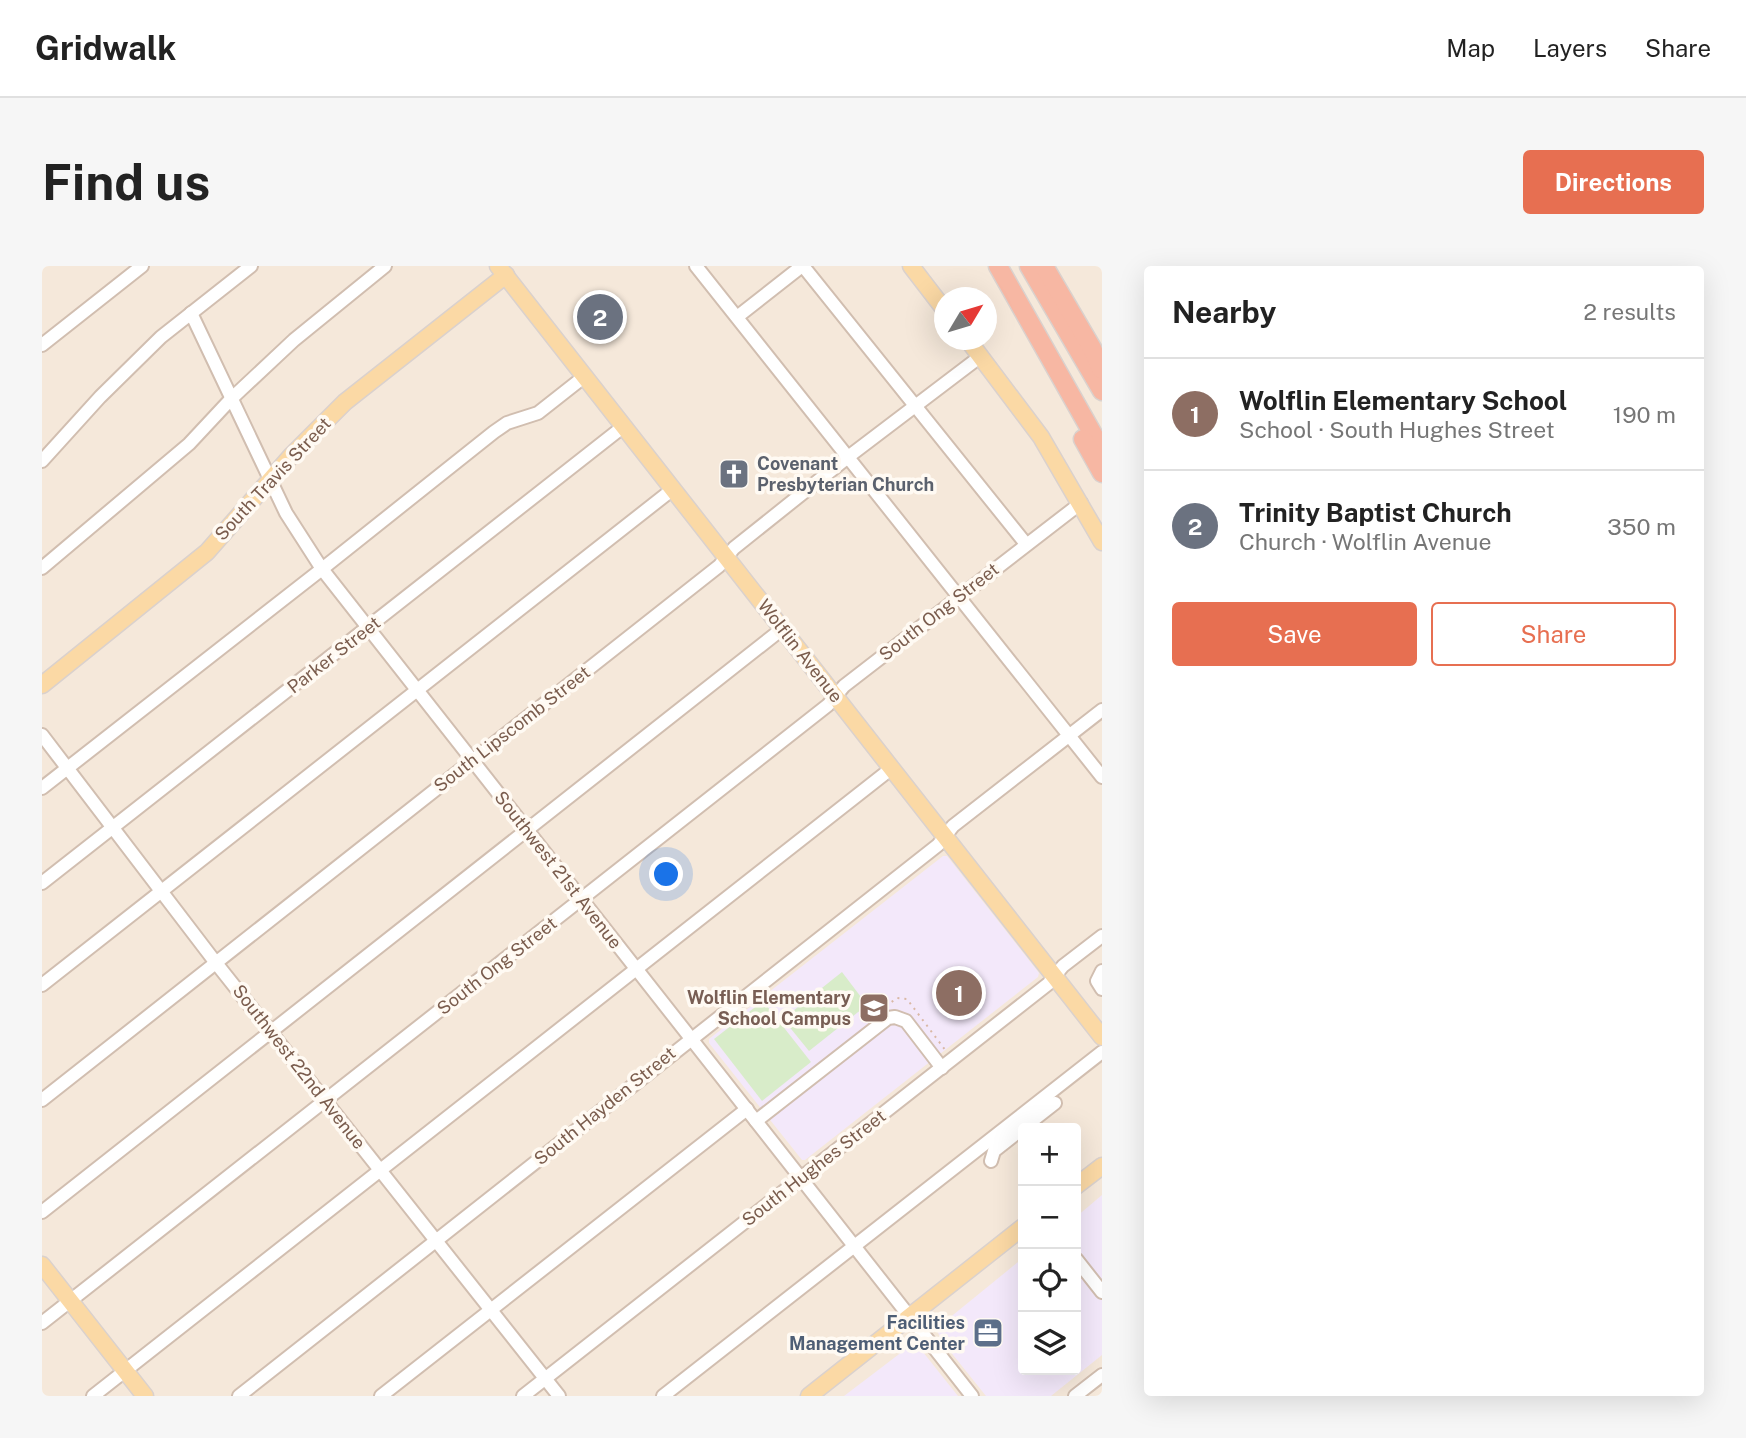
<!DOCTYPE html>
<html lang="en">
<head>
<meta charset="utf-8">
<style>
  :root { --surface:#fff; --page:#f6f6f6; --text:#222; --muted:#767676; --line:#e0e0e0; --accent:#e76f51 }
  body { margin:0; font-family:"Public Sans",sans-serif; background:var(--page); color:var(--text) }
  .controls { position:absolute; right:21px; bottom:21px; display:grid; overflow:hidden; border-radius:7px; box-shadow:0 7px 28px #0002 }
  .controls button { width:63px; height:63px; display:grid; place-items:center; padding:0; border:0; border-bottom:2px solid var(--line); background:var(--surface); color:var(--text); font:35px sans-serif }
  .compass { position:absolute; left:892px; top:21px; width:63px; height:63px; border-radius:50%; background:var(--surface); box-shadow:0 7px 28px #0002; rotate:52deg }
  .you { position:absolute; left:625px; top:609px; width:24px; height:24px; margin:-18px; border:5px solid #fff; border-radius:50%; background:#1a73e8; box-shadow:0 0 0 10px #1a73e833 }
  .badge { display:grid; place-items:center; width:46px; height:46px; border-radius:50%; background:var(--accent); color:#fff; font-size:23px; font-weight:700 }
  .pin { position:absolute; translate:-50% -50%; border:4px solid #fff; box-shadow:0 2px 7px #0006 }
  .list { margin:0; padding:0; list-style:none }
  h2 { display:flex; justify-content:space-between; align-items:center; height:91px; margin:0; padding:0 28px; font-size:30px }
  h2 small { font-size:23px; font-weight:400; color:var(--muted) }
  .list li { display:grid; grid-template-columns:46px 1fr auto; gap:21px; align-items:center; box-sizing:border-box; height:112px; padding:0 28px; border-top:2px solid var(--line) }
  .list b { display:block; font-size:26px; white-space:nowrap }
  .list p { margin:0; font-size:23px; white-space:nowrap; color:var(--muted) }
  .list em { font-size:23px; font-style:normal; color:var(--muted) }
  .actions { display:flex; gap:14px; padding:21px 28px }
  .actions a { flex:1; padding:16px 0; border:2px solid var(--accent); border-radius:7px; text-align:center; font-size:24px; color:var(--accent) }
  .actions .main { background:var(--accent); color:#fff }
  .icon { flex:none; width:38px; height:38px; fill:none; stroke:currentColor; stroke-width:2; stroke-linecap:round; stroke-linejoin:round }
  .map { position:relative; flex:none; width:1060px; height:1130px; overflow:hidden; border-radius:7px }
  header { display:flex; align-items:center; gap:42px; box-sizing:border-box; height:98px; padding:0 35px; background:var(--surface); border-bottom:2px solid var(--line) }
  header strong { font-size:33px }
  nav { display:flex; gap:38px; margin-inline-start:auto; font-size:24px }
  .intro { display:flex; align-items:center; justify-content:space-between; box-sizing:border-box; height:168px; padding:0 42px }
  h1 { margin:0; font-size:49px }
  .button { padding:18px 32px; border-radius:7px; background:var(--accent); color:#fff; font-size:24px; font-weight:700 }
  main { display:flex; gap:42px; padding:0 42px }
  aside { flex:1; background:var(--surface); border-radius:7px; box-shadow:0 7px 28px #0002 }
  .map>svg:first-child { display:block }
</style>
</head>
<body>
<header>
<strong>Gridwalk</strong>
<nav><a>Map</a><a>Layers</a><a>Share</a></nav>
</header>
<div class="intro"><h1>Find us</h1><a class="button">Directions</a></div>
<main>
<div class="map">
<svg width="1060" height="1130" viewBox="0 0 1060 1130">
  <rect width="100%" height="100%" fill="#fdf6ec"/>
  <path fill="#f5e8da" fill-rule="evenodd" d="M0 0H1060V1130H0ZM902 32H944V74H902ZM981 862H1034V1104H981Z"/>
  <g fill="#f3e8fa">
    <polygon points="901,590 905,590 997,707 996,711 763,894 760,894 667,777 667,773"/>
    <polygon points="1060,929 1060,1089 1009,1130 944,1130 903,1079 895,1065 895,1062 981,992 981,1104 1034,1104 1034,951"/>
    <polygon points="873,1076 916,1130 802,1130"/>
  </g>
  <g fill="#d8ecc9">
    <polygon points="800,706 825,739 767,785 741,753"/>
    <polygon points="721,735 769,796 720,835 672,773"/>
  </g>
  <g fill="none" stroke-linecap="round" stroke-linejoin="round">
    <g stroke="#d1beb0" stroke-width="16">
      <g id="minor">
        <polyline points="654,0 1060,511"/>
        <polyline points="761,0 984,278"/>
        <polyline points="149,47 244,247 280,303 930,1130"/>
        <polyline points="695,51 760,0"/>
        <polyline points="0,79 100,0"/>
        <polyline points="0,195 58,131 119,71 209,0"/>
        <polyline points="0,302 147,178 189,133 252,74 343,0"/>
        <polyline points="0,469 174,697 517,1130"/>
        <polyline points="0,522 280,303 452,166 465,157 496,147 543,110"/>
        <polyline points="0,617 582,160"/>
        <polyline points="1060,705 1055,715 1060,723"/>
        <polyline points="0,719 631,223"/>
        <polyline points="0,834 677,300 692,282 806,191 939,90"/>
        <polyline points="714,855 846,752 853,751 864,755 900,802"/>
        <polyline points="949,895 952,885 1013,837"/>
        <polyline points="0,946 740,363"/>
        <polyline points="1034,993 1060,1026"/>
        <polyline points="0,1057 786,439 802,420 1039,237"/>
        <polyline points="51,1130 850,502"/>
        <polyline points="197,1130 896,579 911,560 1060,444"/>
        <polyline points="339,1130 705,843"/>
        <polyline points="481,1130 1006,718 1021,700 1060,670"/>
        <polyline points="621,1130 1060,786"/>
        <polyline points="1033,1130 1060,1109"/>
      </g>
    </g>
    <g stroke="#dad1cd" stroke-width="19">
      <g id="major">
        <polyline points="456,0 1060,771"/>
        <polyline points="869,0 902,43"/>
        <polyline points="926,74 999,171 1060,276"/>
        <polyline points="0,419 165,286 249,190 303,136 464,9"/>
        <polyline points="1034,920 1060,900"/>
        <polyline points="0,999 103,1130"/>
        <polyline points="767,1130 981,961"/>
      </g>
    </g>
    <g stroke="#dad1cd" stroke-width="21">
      <g id="highway">
        <polyline points="956,0 1060,184"/>
        <polyline points="987,0 1060,125"/>
        <polyline points="1002,0 1050,82 1059,103"/>
        <polyline points="1041,173 1060,207"/>
      </g>
    </g>
    <polyline stroke="#d9b8a5" stroke-width="2" stroke-dasharray="2 5" stroke-linecap="butt" points="844,740 855,732 865,733 904,785"/>
    <use href="#minor" stroke="#fff" stroke-width="12"/>
    <use href="#major" stroke="#fbd9a5" stroke-width="16"/>
    <use href="#highway" stroke="#f7b7a3" stroke-width="18"/>
  </g>
  <defs>
    <g id="church-square" transform="scale(1.575)"><rect x="-9" y="-9" width="18" height="18" rx="4" fill="#6b7280" stroke="#fffaf3"/><path d="M-1.2-6h2.4v3.5h3.3v2.4h-3.3V6h-2.4V-.1h-3.3v-2.4h3.3Z" fill="#fff"/></g>
    <g id="school-square" transform="scale(1.575)"><rect x="-9" y="-9" width="18" height="18" rx="4" fill="#8d6e63" stroke="#fffaf3"/><path d="M0-5L7-2L0 1L-7-2ZM-4 1L0 2.5L4 1V4Q0 6-4 4Z" fill="#fff"/></g>
    <g id="office-square" transform="scale(1.575)"><rect x="-9" y="-9" width="18" height="18" rx="4" fill="#5c6f8a" stroke="#fffaf3"/><path d="M-6-3h4V-5.5h4V-3h4V5H-6ZM-1-4.5V-3h2v-1.5ZM-6 0V1H6V0Z" fill="#fff"/></g>
  </defs>
  <g fill-rule="evenodd">
    <use href="#church-square" x="692" y="208"/>
    <use href="#school-square" x="832" y="742"/>
    <use href="#office-square" x="946" y="1067"/>
  </g>
  <g text-anchor="middle" stroke-width="7" stroke-linejoin="round" paint-order="stroke">
    <g font-size="18" font-weight="bold" fill="#5b616d" stroke="#fffaf3" text-anchor="start">
      <text x="715" y="204">Covenant<tspan x="715" dy="21">Presbyterian Church</tspan></text>
    </g>
    <g font-size="18" fill="#7a5c4d" stroke="#fffaf3">
      <text transform="translate(231 213) rotate(-47)" y="6">South Travis Street</text>
      <text transform="translate(897 346) rotate(-38)" y="6">South Ong Street</text>
      <text transform="translate(758 385) rotate(52)" y="6">Wolflin Avenue</text>
      <text transform="translate(292 389) rotate(-38)" y="6">Parker Street</text>
      <text transform="translate(470 463) rotate(-38)" y="6">South Lipscomb Street</text>
      <text transform="translate(516 604) rotate(52)" y="6">Southwest 21st Avenue</text>
      <text transform="translate(455 700) rotate(-38)" y="6">South Ong Street</text>
      <text transform="translate(257 801) rotate(52)" y="6">Southwest 22nd Avenue</text>
      <text transform="translate(563 840) rotate(-39)" y="6">South Hayden Street</text>
      <text transform="translate(772 902) rotate(-38)" y="6">South Hughes Street</text>
    </g>
    <g font-size="18" font-weight="bold" fill="#785e54" stroke="#fffaf3" text-anchor="end">
      <text x="809" y="738">Wolflin Elementary<tspan x="809" dy="21">School Campus</tspan></text>
    </g>
    <g font-size="18" font-weight="bold" fill="#4e5e75" stroke="#fffaf3" text-anchor="end">
      <text x="923" y="1063">Facilities<tspan x="923" dy="21">Management Center</tspan></text>
    </g>
  </g>
</svg>
<div class="controls">
<button>+</button>
<button>−</button>
<button><svg class="icon" aria-label="locate" viewBox="0 0 24 24"><circle cx="12" cy="12" r="6"/><path d="M12 2v4M12 18v4M2 12h4M18 12h4"/></svg></button>
<button><svg class="icon" aria-label="layers" viewBox="0 0 24 24"><path d="M12 4l9 5-9 5-9-5zM3 14l9 5 9-5"/></svg></button>
</div>
<svg class="compass" viewBox="-18 -18 36 36"><path d="M0-13l5 13h-10z" fill="#e53935"/><path d="M0 13l5-13h-10z" fill="#767676"/></svg>
<div class="you"></div>
<div class="pin badge" style="left:917px;top:727px;background:#8d6e63">1</div>
<div class="pin badge" style="left:558px;top:51px;background:#6b7280">2</div>
</div>
<aside>
<h2>Nearby<small>2 results</small></h2>
<ul class="list">
<li><span class="badge" style="background:#8d6e63">1</span><div><b>Wolflin Elementary School</b><p>School · South Hughes Street</p></div><em>190 m</em></li>
<li><span class="badge" style="background:#6b7280">2</span><div><b>Trinity Baptist Church</b><p>Church · Wolflin Avenue</p></div><em>350 m</em></li>
</ul>
<div class="actions"><a class="main">Save</a><a>Share</a></div>
</aside>
</main>
</body>
</html>
